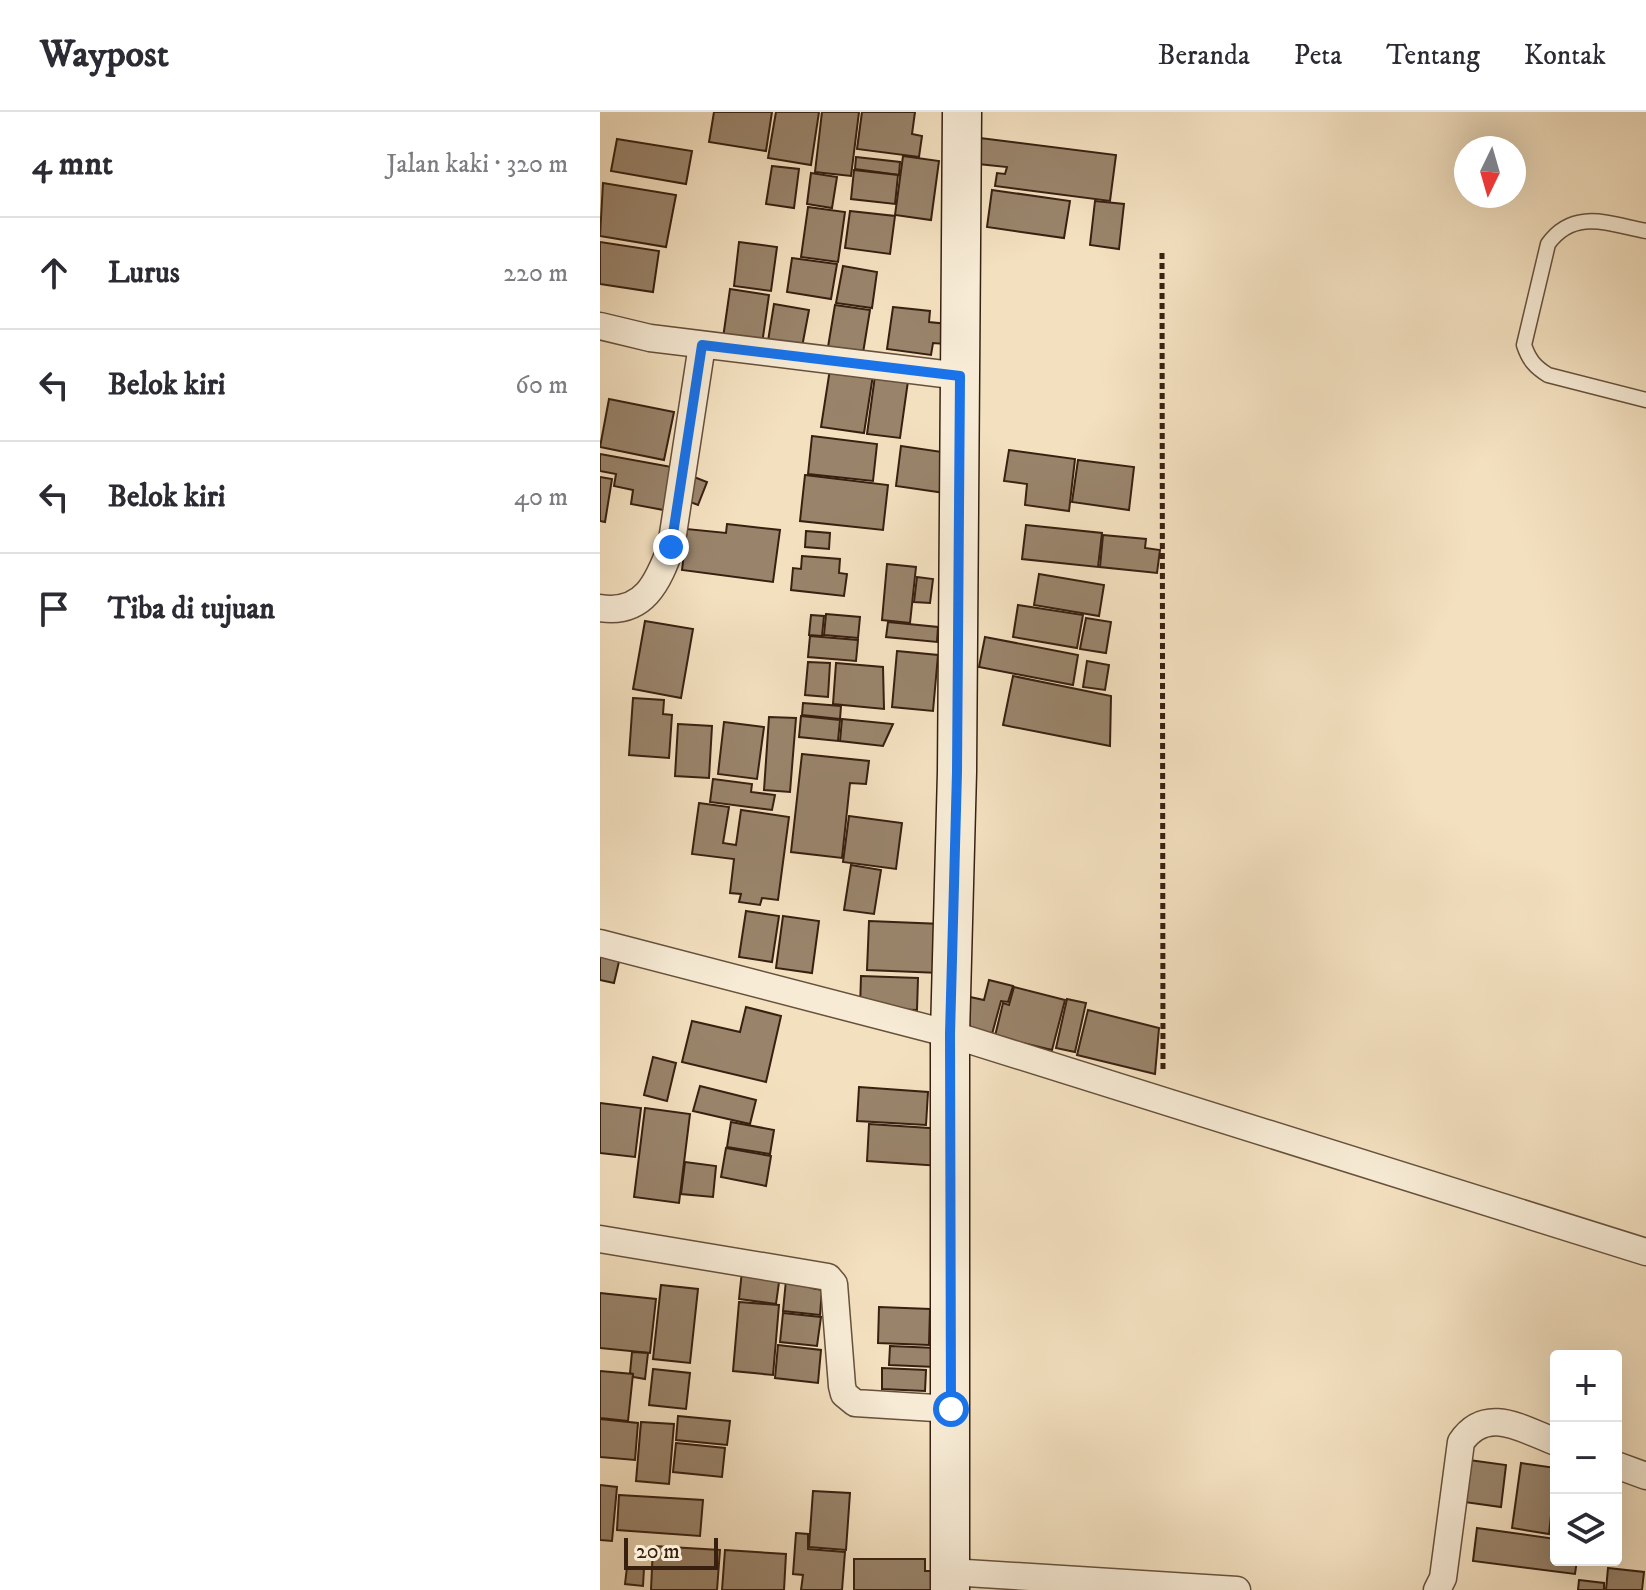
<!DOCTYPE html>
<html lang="id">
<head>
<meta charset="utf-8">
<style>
  :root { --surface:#fff; --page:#f7f7f7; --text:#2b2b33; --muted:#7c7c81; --line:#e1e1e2 }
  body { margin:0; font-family:"IM FELL DW Pica",serif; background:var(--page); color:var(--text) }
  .controls { position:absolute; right:24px; bottom:24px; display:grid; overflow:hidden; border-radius:8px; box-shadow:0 8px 32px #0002 }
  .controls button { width:72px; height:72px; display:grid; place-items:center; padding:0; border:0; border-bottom:2px solid var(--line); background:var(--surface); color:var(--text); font:40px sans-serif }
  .compass { position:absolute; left:854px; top:24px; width:72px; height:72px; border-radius:50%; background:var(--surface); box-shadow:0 8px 32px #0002; rotate:185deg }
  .scale { position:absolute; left:24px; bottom:20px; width:94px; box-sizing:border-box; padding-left:8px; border:4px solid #382011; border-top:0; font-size:22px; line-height:28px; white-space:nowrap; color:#382011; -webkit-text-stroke:6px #f7ebd5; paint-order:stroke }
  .stop { position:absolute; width:24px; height:24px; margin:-18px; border:6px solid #1a73e8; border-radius:50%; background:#fff }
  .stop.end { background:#1a73e8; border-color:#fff; box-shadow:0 2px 8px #0008 }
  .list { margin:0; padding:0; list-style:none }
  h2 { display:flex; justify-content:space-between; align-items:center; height:104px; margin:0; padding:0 32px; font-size:34px }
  h2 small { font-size:26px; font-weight:400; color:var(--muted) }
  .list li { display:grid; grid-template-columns:52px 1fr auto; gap:24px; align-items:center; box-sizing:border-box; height:112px; padding:0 32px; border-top:2px solid var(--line) }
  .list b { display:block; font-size:30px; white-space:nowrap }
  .list em { font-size:26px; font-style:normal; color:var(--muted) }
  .icon { flex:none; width:44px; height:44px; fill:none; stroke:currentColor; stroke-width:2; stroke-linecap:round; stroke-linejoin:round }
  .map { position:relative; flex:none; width:1046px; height:1478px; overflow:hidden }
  header { display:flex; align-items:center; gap:48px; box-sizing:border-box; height:112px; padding:0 40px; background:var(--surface); border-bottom:2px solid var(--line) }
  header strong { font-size:38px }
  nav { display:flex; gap:44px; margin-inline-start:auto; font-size:28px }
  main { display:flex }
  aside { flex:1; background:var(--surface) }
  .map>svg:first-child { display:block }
</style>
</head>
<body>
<header>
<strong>Waypost</strong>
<nav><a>Beranda</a><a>Peta</a><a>Tentang</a><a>Kontak</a></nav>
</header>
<main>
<aside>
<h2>4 mnt<small>Jalan kaki · 320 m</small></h2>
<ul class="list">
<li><svg class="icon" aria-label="ahead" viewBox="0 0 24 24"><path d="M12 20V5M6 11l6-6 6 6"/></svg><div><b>Lurus</b></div><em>220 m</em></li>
<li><svg class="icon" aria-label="left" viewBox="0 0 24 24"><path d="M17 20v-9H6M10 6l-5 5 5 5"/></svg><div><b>Belok kiri</b></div><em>60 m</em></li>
<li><svg class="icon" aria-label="left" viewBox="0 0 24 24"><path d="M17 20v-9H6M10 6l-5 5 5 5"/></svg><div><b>Belok kiri</b></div><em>40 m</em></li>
<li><svg class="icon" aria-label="arrive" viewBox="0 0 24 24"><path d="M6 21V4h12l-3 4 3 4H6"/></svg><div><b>Tiba di tujuan</b></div></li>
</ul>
</aside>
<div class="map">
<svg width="1046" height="1478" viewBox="0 0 1046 1478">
  <rect width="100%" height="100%" fill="#f3e0bf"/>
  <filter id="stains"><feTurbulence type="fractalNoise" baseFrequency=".0025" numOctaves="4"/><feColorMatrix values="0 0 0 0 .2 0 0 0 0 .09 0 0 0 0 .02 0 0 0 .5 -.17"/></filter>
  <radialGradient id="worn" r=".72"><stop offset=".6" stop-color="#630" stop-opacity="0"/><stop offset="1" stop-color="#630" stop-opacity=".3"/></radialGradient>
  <g fill="#99846b" stroke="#382011" stroke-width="2">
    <polygon points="114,0 172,0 166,39 109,30"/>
    <polygon points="176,0 219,0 211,53 168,46"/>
    <polygon points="222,0 259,0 251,64 215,60"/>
    <polygon points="262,0 315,0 312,22 322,24 319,45 257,37"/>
    <polygon points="372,25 516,43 510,89 395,74 397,61 405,62 407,55 369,51"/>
    <polygon points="17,27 92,39 86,72 11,59"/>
    <polygon points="303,44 339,49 331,108 295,103"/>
    <polygon points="256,45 300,50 299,63 255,57"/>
    <polygon points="172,54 199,57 194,96 166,92"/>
    <polygon points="254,58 298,63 295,92 251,87"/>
    <polygon points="211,61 237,65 232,96 207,92"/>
    <polygon points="3,71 76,83 66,135 0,124"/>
    <polygon points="392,78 470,89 464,126 387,115"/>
    <polygon points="495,89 524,92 519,137 490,133"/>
    <polygon points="208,95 245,100 238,150 201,145"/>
    <polygon points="250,99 295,104 290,142 245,136"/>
    <polygon points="0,130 59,139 53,180 0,172"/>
    <polygon points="139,130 177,135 171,179 134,174"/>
    <polygon points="192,146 237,152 231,187 187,180"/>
    <polygon points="243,154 277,160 272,196 236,191"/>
    <polygon points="130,177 169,183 162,232 123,226"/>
    <polygon points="174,192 209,198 202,235 168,229"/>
    <polygon points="235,193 270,198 263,241 228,235"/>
    <polygon points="293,195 330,199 329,210 348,212 345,232 333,231 331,243 287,237"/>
    <polygon points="230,257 273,263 264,321 221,315"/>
    <polygon points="275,264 308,269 300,326 267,322"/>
    <polygon points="9,287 74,300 64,348 0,335"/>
    <polygon points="212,324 277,332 273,369 208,362"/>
    <polygon points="301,334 349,341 345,381 296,374"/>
    <polygon points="409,338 475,347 469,399 425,393 427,372 404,369"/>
    <polygon points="0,342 77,356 69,399 31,392 33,378 14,374 16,362 0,359"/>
    <polygon points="478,348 534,355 529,398 472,390"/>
    <polygon points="205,363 288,373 283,418 200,409"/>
    <polygon points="0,365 12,367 5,410 0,409"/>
    <polygon points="94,365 107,370 98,393 85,388"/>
    <polygon points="127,412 180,418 173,470 82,458 87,417 126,421"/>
    <polygon points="426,413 502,421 498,455 422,447"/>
    <polygon points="206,419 230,421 229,437 205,435"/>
    <polygon points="503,423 546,427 545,436 560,438 557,461 500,455"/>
    <polygon points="202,444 240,447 239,461 247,462 244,484 191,478 193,456 201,457"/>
    <polygon points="287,452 316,455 310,511 282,508"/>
    <polygon points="439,462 504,473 499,504 434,493"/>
    <polygon points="317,465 333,467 330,491 314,490"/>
    <polygon points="418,493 483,503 477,536 413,525"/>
    <polygon points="226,502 260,505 258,526 224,523"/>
    <polygon points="211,503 224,504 222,524 209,523"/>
    <polygon points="486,506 511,510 506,541 480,537"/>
    <polygon points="45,509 93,517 81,586 33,577"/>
    <polygon points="288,510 338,515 337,530 286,525"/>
    <polygon points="210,524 258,528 256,549 208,545"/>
    <polygon points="385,525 478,543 473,573 379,555"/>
    <polygon points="297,539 338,543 333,599 292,595"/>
    <polygon points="487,549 509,553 505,578 483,575"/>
    <polygon points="208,550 230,551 228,585 205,583"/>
    <polygon points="236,551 283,555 284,597 233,592"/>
    <polygon points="413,564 511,584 510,634 403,613"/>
    <polygon points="33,586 64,588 63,602 72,603 69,646 29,643"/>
    <polygon points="203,591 241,594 240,607 202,603"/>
    <polygon points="201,604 240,608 238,629 199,625"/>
    <polygon points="169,605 196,606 190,680 164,678"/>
    <polygon points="242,607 293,612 283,634 240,629"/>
    <polygon points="124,610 164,615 157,667 118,662"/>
    <polygon points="78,612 112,614 109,666 75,664"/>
    <polygon points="202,642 269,649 266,672 250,671 242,746 191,740"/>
    <polygon points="113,667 152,672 151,680 175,683 172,698 110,690"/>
    <polygon points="99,691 129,695 123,731 136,733 141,698 189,705 178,788 162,786 160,793 139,790 141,782 130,781 134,747 92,742"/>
    <polygon points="249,704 302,711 296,757 243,750"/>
    <polygon points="251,753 281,758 274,802 244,798"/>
    <polygon points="146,799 179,804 172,850 139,845"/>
    <polygon points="183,804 219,809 212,861 176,856"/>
    <polygon points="269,809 342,812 340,861 267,858"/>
    <polygon points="0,837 21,841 14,871 0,868"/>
    <polygon points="261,864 318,866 317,898 260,896"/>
    <polygon points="389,868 413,874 408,890 401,889 392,922 362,915 370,885 384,888"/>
    <polygon points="414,875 465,888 452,938 395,924 403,891 409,893"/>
    <polygon points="467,887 486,891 475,940 456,936"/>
    <polygon points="146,895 181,904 166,970 82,950 92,909 140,920"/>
    <polygon points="488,898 559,916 555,962 477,943"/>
    <polygon points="53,945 76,951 67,989 44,983"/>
    <polygon points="100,974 156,988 150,1012 93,999"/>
    <polygon points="259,975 328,980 326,1013 257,1009"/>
    <polygon points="0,991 41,996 35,1045 0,1041"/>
    <polygon points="45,996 90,1002 79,1091 34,1085"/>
    <polygon points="131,1010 174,1018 170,1042 127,1035"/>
    <polygon points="269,1012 344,1017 341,1054 267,1049"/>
    <polygon points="126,1036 171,1044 166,1074 121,1065"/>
    <polygon points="85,1050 116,1054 113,1085 81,1082"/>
    <polygon points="142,1159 180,1163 176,1192 139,1187"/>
    <polygon points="186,1168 211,1170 211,1176 222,1178 220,1203 183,1199"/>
    <polygon points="61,1173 98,1177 90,1251 53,1247"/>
    <polygon points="0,1181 56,1187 50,1241 0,1236"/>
    <polygon points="139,1190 179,1193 173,1263 133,1259"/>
    <polygon points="279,1195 330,1197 329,1233 278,1231"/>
    <polygon points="183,1201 221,1205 217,1234 180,1230"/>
    <polygon points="178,1233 221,1238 218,1271 175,1266"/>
    <polygon points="290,1234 336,1236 335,1255 289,1253"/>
    <polygon points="32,1240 48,1241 45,1267 33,1265 33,1262 30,1261"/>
    <polygon points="282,1256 326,1258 325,1279 282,1277"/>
    <polygon points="53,1257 90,1261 86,1297 49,1293"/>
    <polygon points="0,1259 33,1262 28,1309 0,1306"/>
    <polygon points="78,1304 130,1309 127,1333 76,1328"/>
    <polygon points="0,1307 38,1311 35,1348 0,1345"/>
    <polygon points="41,1310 74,1312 69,1372 36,1369"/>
    <polygon points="76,1331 125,1336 122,1365 73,1360"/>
    <polygon points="869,1348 906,1353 901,1395 864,1390"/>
    <polygon points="921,1351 956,1356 949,1422 912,1416"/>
    <polygon points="0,1373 17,1375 12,1429 0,1428"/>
    <polygon points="213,1379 250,1381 246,1438 209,1435"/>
    <polygon points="19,1383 103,1388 100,1424 17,1418"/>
    <polygon points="877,1416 956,1427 956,1448 977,1448 975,1462 873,1449"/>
    <polygon points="196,1421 208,1422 208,1437 245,1440 242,1478 201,1478 203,1463 193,1462"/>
    <polygon points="53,1434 120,1438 117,1478 51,1478"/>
    <polygon points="125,1438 186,1442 184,1478 122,1478"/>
    <polygon points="254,1447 325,1447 325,1459 339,1459 339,1478 254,1478"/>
    <polygon points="27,1455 44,1456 43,1474 25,1472"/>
    <polygon points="1008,1456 1044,1460 1042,1478 1006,1478"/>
    <polygon points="979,1468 1004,1471 1004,1478 978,1478"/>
  </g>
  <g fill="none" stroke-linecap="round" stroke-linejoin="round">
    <g stroke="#67503c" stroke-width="17">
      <path id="lane" d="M1046 119C1009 112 974 96 948 132L924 233C929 248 935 255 948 263L1046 288"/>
    </g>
    <g stroke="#67503c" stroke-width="29">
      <g id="street">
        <polyline points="0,214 50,226 360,264"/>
        <path d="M0 496C44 503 58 470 71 435L102 233"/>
        <polyline points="0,831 350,922 1046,1140"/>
        <polyline points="0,1127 228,1165 234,1172 242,1274 244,1282 255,1291 351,1297"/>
        <polyline points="1016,1353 1046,1364"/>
        <polyline points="350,1460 637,1478"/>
        <path d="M837 1478 843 1466 861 1330C886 1293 922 1317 956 1330"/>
      </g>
    </g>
    <g stroke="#382011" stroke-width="41">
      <polyline id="secondary" points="350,1478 350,922 357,660 362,0"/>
    </g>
    <polyline stroke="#382011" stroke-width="5" stroke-dasharray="6 4" stroke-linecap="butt" points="562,141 563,961"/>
    <use href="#lane" stroke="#f7ebd5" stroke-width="14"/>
    <use href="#street" stroke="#f7ebd5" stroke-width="26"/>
    <use href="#secondary" stroke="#f7ebd5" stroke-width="38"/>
  </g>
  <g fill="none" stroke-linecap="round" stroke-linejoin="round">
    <polyline stroke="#1a73e8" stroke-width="10" points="71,435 102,233 360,264 357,660 350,922 351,1297"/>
  </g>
  <rect width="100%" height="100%" filter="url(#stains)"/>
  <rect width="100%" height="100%" fill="url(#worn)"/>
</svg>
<div class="controls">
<button>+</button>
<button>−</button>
<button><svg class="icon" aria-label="layers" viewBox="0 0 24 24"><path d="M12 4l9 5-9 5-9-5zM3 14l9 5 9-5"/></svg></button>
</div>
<svg class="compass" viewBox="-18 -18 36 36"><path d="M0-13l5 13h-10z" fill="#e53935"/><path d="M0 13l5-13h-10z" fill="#7c7c81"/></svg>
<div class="scale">20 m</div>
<div class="stop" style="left:351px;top:1297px"></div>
<div class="stop end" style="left:71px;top:435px"></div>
</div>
</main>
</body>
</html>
